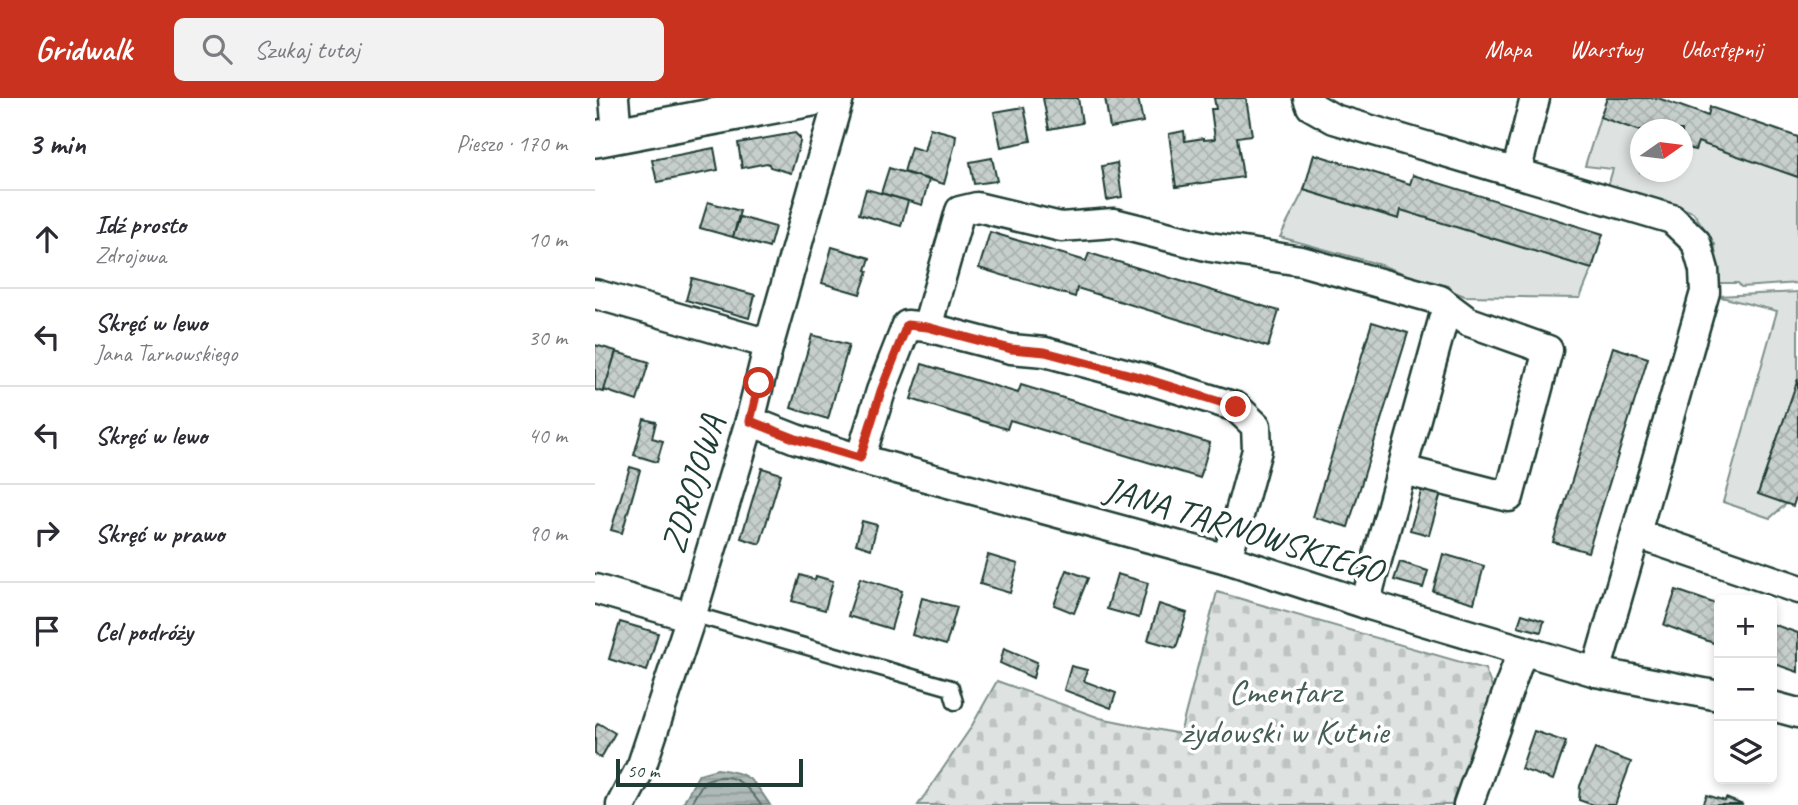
<!DOCTYPE html>
<html lang="pl">
<head>
<meta charset="utf-8">
<style>
  :root { --surface:#fff; --page:#f2f2f3; --text:#2b2b33; --muted:#7c7c81; --line:#e1e1e2; --accent:#c8321e }
  body { margin:0; font-family:Caveat,sans-serif; background:var(--page); color:var(--text) }
  .controls { position:absolute; right:21px; bottom:21px; display:grid; overflow:hidden; border-radius:10px; box-shadow:0 4px 10px #0003 }
  .controls button { width:63px; height:63px; display:grid; place-items:center; padding:0; border:0; border-bottom:2px solid var(--line); background:var(--surface); color:var(--text); font:35px sans-serif }
  .compass { position:absolute; left:1035px; top:21px; width:63px; height:63px; border-radius:50%; background:var(--surface); box-shadow:0 4px 10px #0003; rotate:76deg }
  .scale { position:absolute; left:21px; bottom:18px; width:187px; box-sizing:border-box; padding-left:7px; border:4px solid #1f3d34; border-top:0; font-size:19px; line-height:24px; white-space:nowrap; color:#1f3d34; -webkit-text-stroke:5px #fff; paint-order:stroke }
  .stop { position:absolute; width:21px; height:21px; margin:-16px; border:5px solid #c8321e; border-radius:50%; background:#fff }
  .stop.end { background:#c8321e; border-color:#fff; box-shadow:0 2px 7px #0008 }
  .list { margin:0; padding:0; list-style:none }
  h2 { display:flex; justify-content:space-between; align-items:center; height:91px; margin:0; padding:0 28px; font-size:30px }
  h2 small { font-size:23px; font-weight:400; color:var(--muted) }
  .list li { display:grid; grid-template-columns:46px 1fr auto; gap:21px; align-items:center; box-sizing:border-box; height:98px; padding:0 28px; border-top:2px solid var(--line) }
  .list b { display:block; font-size:26px; white-space:nowrap }
  .list p { margin:0; font-size:23px; white-space:nowrap; color:var(--muted) }
  .list em { font-size:23px; font-style:normal; color:var(--muted) }
  .icon { flex:none; width:38px; height:38px; fill:none; stroke:currentColor; stroke-width:2; stroke-linecap:round; stroke-linejoin:round }
  .map { position:relative; flex:none; width:1203px; height:707px; overflow:hidden }
  header { display:flex; align-items:center; gap:42px; box-sizing:border-box; height:98px; padding:0 35px; background:var(--accent); color:#fff }
  header strong { font-size:33px }
  nav { display:flex; gap:38px; margin-inline-start:auto; font-size:24px }
  .search { width:490px; height:63px; background:var(--page); display:flex; align-items:center; gap:18px; box-sizing:border-box; padding:0 24px; border-radius:10px; color:var(--muted); font-size:26px }
  main { display:flex }
  aside { flex:1; background:var(--surface) }
  .map>svg:first-child { display:block }
</style>
</head>
<body>
<header>
<strong>Gridwalk</strong>
<div class="search"><svg class="icon" aria-label="search" viewBox="0 0 24 24"><circle cx="10" cy="10" r="6"/><path d="M15 15l6 6"/></svg>Szukaj tutaj</div>
<nav><a>Mapa</a><a>Warstwy</a><a>Udostępnij</a></nav>
</header>
<main>
<aside>
<h2>3 min<small>Pieszo · 170 m</small></h2>
<ul class="list">
<li><svg class="icon" aria-label="ahead" viewBox="0 0 24 24"><path d="M12 20V5M6 11l6-6 6 6"/></svg><div><b>Idź prosto</b><p>Zdrojowa</p></div><em>10 m</em></li>
<li><svg class="icon" aria-label="left" viewBox="0 0 24 24"><path d="M17 20v-9H6M10 6l-5 5 5 5"/></svg><div><b>Skręć w lewo</b><p>Jana Tarnowskiego</p></div><em>30 m</em></li>
<li><svg class="icon" aria-label="left" viewBox="0 0 24 24"><path d="M17 20v-9H6M10 6l-5 5 5 5"/></svg><div><b>Skręć w lewo</b></div><em>40 m</em></li>
<li><svg class="icon" aria-label="right" viewBox="0 0 24 24"><path d="M7 20v-9h11M14 6l5 5-5 5"/></svg><div><b>Skręć w prawo</b></div><em>90 m</em></li>
<li><svg class="icon" aria-label="arrive" viewBox="0 0 24 24"><path d="M6 21V4h12l-3 4 3 4H6"/></svg><div><b>Cel podróży</b></div></li>
</ul>
</aside>
<div class="map">
<svg width="1203" height="707" viewBox="0 0 1203 707">
  <defs>
    <pattern id="cemetery-stones" width="16" height="16" patternUnits="userSpaceOnUse" patternTransform="scale(1.75)"><rect width="16" height="16" fill="#dee3e2"/><path d="M2 7V4a2 2 0 0 1 4 0v3zM10 15v-3a2 2 0 0 1 4 0v3z" fill="#bec4c2"/></pattern>
    <pattern id="water-rules" width="6" height="5" patternUnits="userSpaceOnUse" patternTransform="scale(1.75)"><rect width="6" height="5" fill="#afbab7"/><path d="M0 2.5h6" fill="none" stroke="#8e9896"/></pattern>
    <pattern id="building-cross-hatch" width="8" height="8" patternUnits="userSpaceOnUse" patternTransform="scale(1.75)"><rect width="8" height="8" fill="#c7cfcc"/><path d="M0 0l8 8M0 8l8-8" fill="none" stroke="#aab3b0"/></pattern>
  </defs>
  <rect width="100%" height="100%" fill="#fff"/>
  <filter id="ink" filterUnits="userSpaceOnUse"><feTurbulence type="fractalNoise" baseFrequency=".0143" numOctaves="2"/><feDisplacementMap in="SourceGraphic" scale="14" xChannelSelector="R" yChannelSelector="G"/><feConvolveMatrix kernelMatrix="1 2 1 2 8 2 1 2 1" color-interpolation-filters="sRGB"/></filter>
  <g filter="url(#ink)">
    <g fill="#dee3e2" stroke="#7e908b" stroke-width="2">
      <polygon points="1005,19 1045,33 1045,74 1087,74 1088,48 1100,52 1103,44 1203,79 1203,185 1146,189 1143,185 1121,185 1120,146 1098,114 1065,102 1013,88 1018,71 990,68"/>
      <polygon points="709,92 803,121 806,112 997,171 985,200 870,198 783,166 685,139"/>
      <polygon points="1203,194 1203,281 1163,396 1191,406 1175,420 1128,404 1182,213 1122,198"/>
    </g>
    <polygon fill="url(#cemetery-stones)" stroke="#7e908b" stroke-width="2" points="622,494 890,571 901,600 864,707 323,707 375,631 402,583 505,620 585,636"/>
    <path fill="url(#water-rules)" stroke="#758883" stroke-width="2" d="M122 671C154 675 157 680 175 707H87L104 676Z"/>
    <g fill="none" stroke-linecap="round" stroke-linejoin="round">
      <path stroke="#596f68" stroke-width="2" d="M95 707 109 683C138 672 150 685 166 707"/>
    </g>
    <g fill="url(#building-cross-hatch)" stroke="#1f3d34" stroke-width="2">
      <polygon points="448,0 483,0 487,25 454,31"/>
      <polygon points="510,0 543,0 548,24 515,30"/>
      <polygon points="619,0 651,0 657,37 642,39 648,79 581,89 574,36 589,33 590,43 609,40 609,42 620,41 616,11 621,11"/>
      <polygon points="1012,0 1063,0 1113,18 1115,9 1203,39 1203,79 1103,44 1100,52 1087,48 1087,32 1045,32 1045,33 1005,19"/>
      <polygon points="429,9 436,43 406,49 399,14"/>
      <polygon points="335,30 361,37 360,46 349,86 309,74 316,49 329,53"/>
      <polygon points="200,35 205,40 205,44 196,75 175,69 174,66 172,65 147,70 143,45"/>
      <polygon points="119,50 123,72 62,84 57,62"/>
      <polygon points="719,56 815,86 818,77 1008,136 997,171 806,112 804,121 709,92"/>
      <polygon points="397,60 402,83 379,86 375,64"/>
      <polygon points="522,65 527,99 512,102 507,68"/>
      <polygon points="294,70 334,82 327,107 286,95"/>
      <polygon points="271,91 313,103 306,128 264,116"/>
      <polygon points="113,104 145,113 138,139 105,130"/>
      <polygon points="145,119 180,129 174,150 138,139"/>
      <polygon points="395,134 491,163 494,155 684,213 673,249 482,190 480,199 384,170"/>
      <polygon points="237,149 275,160 271,172 273,173 265,196 227,185"/>
      <polygon points="97,180 160,197 154,220 91,202"/>
      <polygon points="777,224 813,235 753,429 718,419"/>
      <polygon points="217,237 254,247 233,321 196,310"/>
      <polygon points="0,247 21,253 9,294 0,292"/>
      <polygon points="1018,249 1053,260 993,454 958,444"/>
      <polygon points="21,254 54,264 42,303 9,292"/>
      <polygon points="327,266 423,295 426,287 615,345 605,380 415,322 412,331 316,301"/>
      <polygon points="1203,281 1203,393 1198,408 1163,396"/>
      <polygon points="49,321 61,324 57,340 68,343 62,364 39,357"/>
      <polygon points="35,369 45,372 27,435 16,432"/>
      <polygon points="167,370 186,376 165,446 146,440"/>
      <polygon points="827,390 846,395 834,437 815,432"/>
      <polygon points="267,423 282,427 276,451 261,446"/>
      <polygon points="848,456 889,468 879,505 838,493"/>
      <polygon points="393,457 423,466 415,495 385,486"/>
      <polygon points="805,464 833,473 828,490 799,482"/>
      <polygon points="472,472 493,480 479,515 459,507"/>
      <polygon points="522,476 553,485 544,520 512,511"/>
      <polygon points="205,477 220,482 221,478 238,483 230,512 197,503"/>
      <polygon points="265,480 307,493 296,531 253,518"/>
      <polygon points="1081,492 1124,507 1124,547 1069,527"/>
      <polygon points="327,500 362,509 351,547 317,537"/>
      <polygon points="564,506 592,515 581,550 553,542"/>
      <polygon points="927,516 949,523 946,534 923,528"/>
      <polygon points="25,524 63,535 52,573 14,561"/>
      <polygon points="1177,526 1203,535 1203,574 1177,565"/>
      <polygon points="409,550 442,564 438,580 405,565"/>
      <polygon points="476,568 492,572 489,583 521,595 516,610 469,592"/>
      <polygon points="3,625 20,635 6,660 0,656 0,630"/>
      <polygon points="939,633 971,644 958,682 926,671"/>
      <polygon points="1000,651 1036,664 1020,707 998,707 984,702 985,688"/>
      <polygon points="1112,697 1130,703 1131,700 1148,707 1108,707"/>
    </g>
    <g fill="none" stroke-linecap="round" stroke-linejoin="round">
      <g stroke="#1f3d34" stroke-width="19">
        <polyline id="service" points="97,516 356,590 360,604"/>
      </g>
      <g stroke="#1f3d34" stroke-width="33">
        <g id="minor">
          <polyline points="19,0 22,37"/>
          <polyline points="713,0 716,8 739,21 1077,121 1101,144 1109,172 1110,194 1001,574"/>
          <polyline points="921,75 940,0"/>
          <polyline points="0,196 174,246"/>
          <polyline points="332,229 365,113 382,109 466,129 519,125 615,149 706,163 845,202 852,208 775,487 771,506"/>
          <polyline points="155,323 201,341 265,361 632,461 771,506 1001,574 1124,598"/>
          <polyline points="265,361 286,293 312,227 332,229 416,251 450,254 548,280 641,309 661,328 662,352 632,461"/>
          <polyline points="808,372 914,399 953,252 872,223 852,208"/>
          <polyline points="1042,436 1203,491"/>
          <polyline points="0,491 96,519"/>
          <polyline points="1177,608 1203,615"/>
          <polyline points="26,707 47,667 96,519 155,323 174,246 244,0"/>
          <polyline points="873,707 927,553"/>
        </g>
      </g>
      <g stroke="#1f3d34" stroke-width="40">
        <polyline id="tertiary" points="0,41 217,0"/>
      </g>
      <use href="#service" stroke="#fff" stroke-width="14"/>
      <use href="#minor" stroke="#fff" stroke-width="28"/>
      <use href="#tertiary" stroke="#fff" stroke-width="35"/>
    </g>
  </g>
  <g fill="none" stroke-linecap="round" stroke-linejoin="round" filter="url(#ink)">
    <polyline stroke="#c8321e" stroke-width="9" points="164,285 155,323 201,341 265,360 286,293 312,227 332,229 416,251 450,254 548,280 641,309"/>
  </g>
  <g text-anchor="middle" stroke-width="7" stroke-linejoin="round" paint-order="stroke">
    <g font-size="35" fill="#1f3d34" stroke="#fff">
      <text transform="translate(97 386) rotate(-73)" y="12">ZDROJOWA</text>
      <text transform="translate(649 431) rotate(17)" y="12">JANA TARNOWSKIEGO</text>
    </g>
    <g font-size="35" fill="#455e57" stroke="#fff">
      <text x="690" y="605">Cmentarz<tspan x="690" dy="40">żydowski w Kutnie</tspan></text>
    </g>
  </g>
</svg>
<div class="controls">
<button>+</button>
<button>−</button>
<button><svg class="icon" aria-label="layers" viewBox="0 0 24 24"><path d="M12 4l9 5-9 5-9-5zM3 14l9 5 9-5"/></svg></button>
</div>
<svg class="compass" viewBox="-18 -18 36 36"><path d="M0-13l5 13h-10z" fill="#e53935"/><path d="M0 13l5-13h-10z" fill="#7c7c81"/></svg>
<div class="scale">50 m</div>
<div class="stop" style="left:164px;top:285px"></div>
<div class="stop end" style="left:641px;top:309px"></div>
</div>
</main>
</body>
</html>
